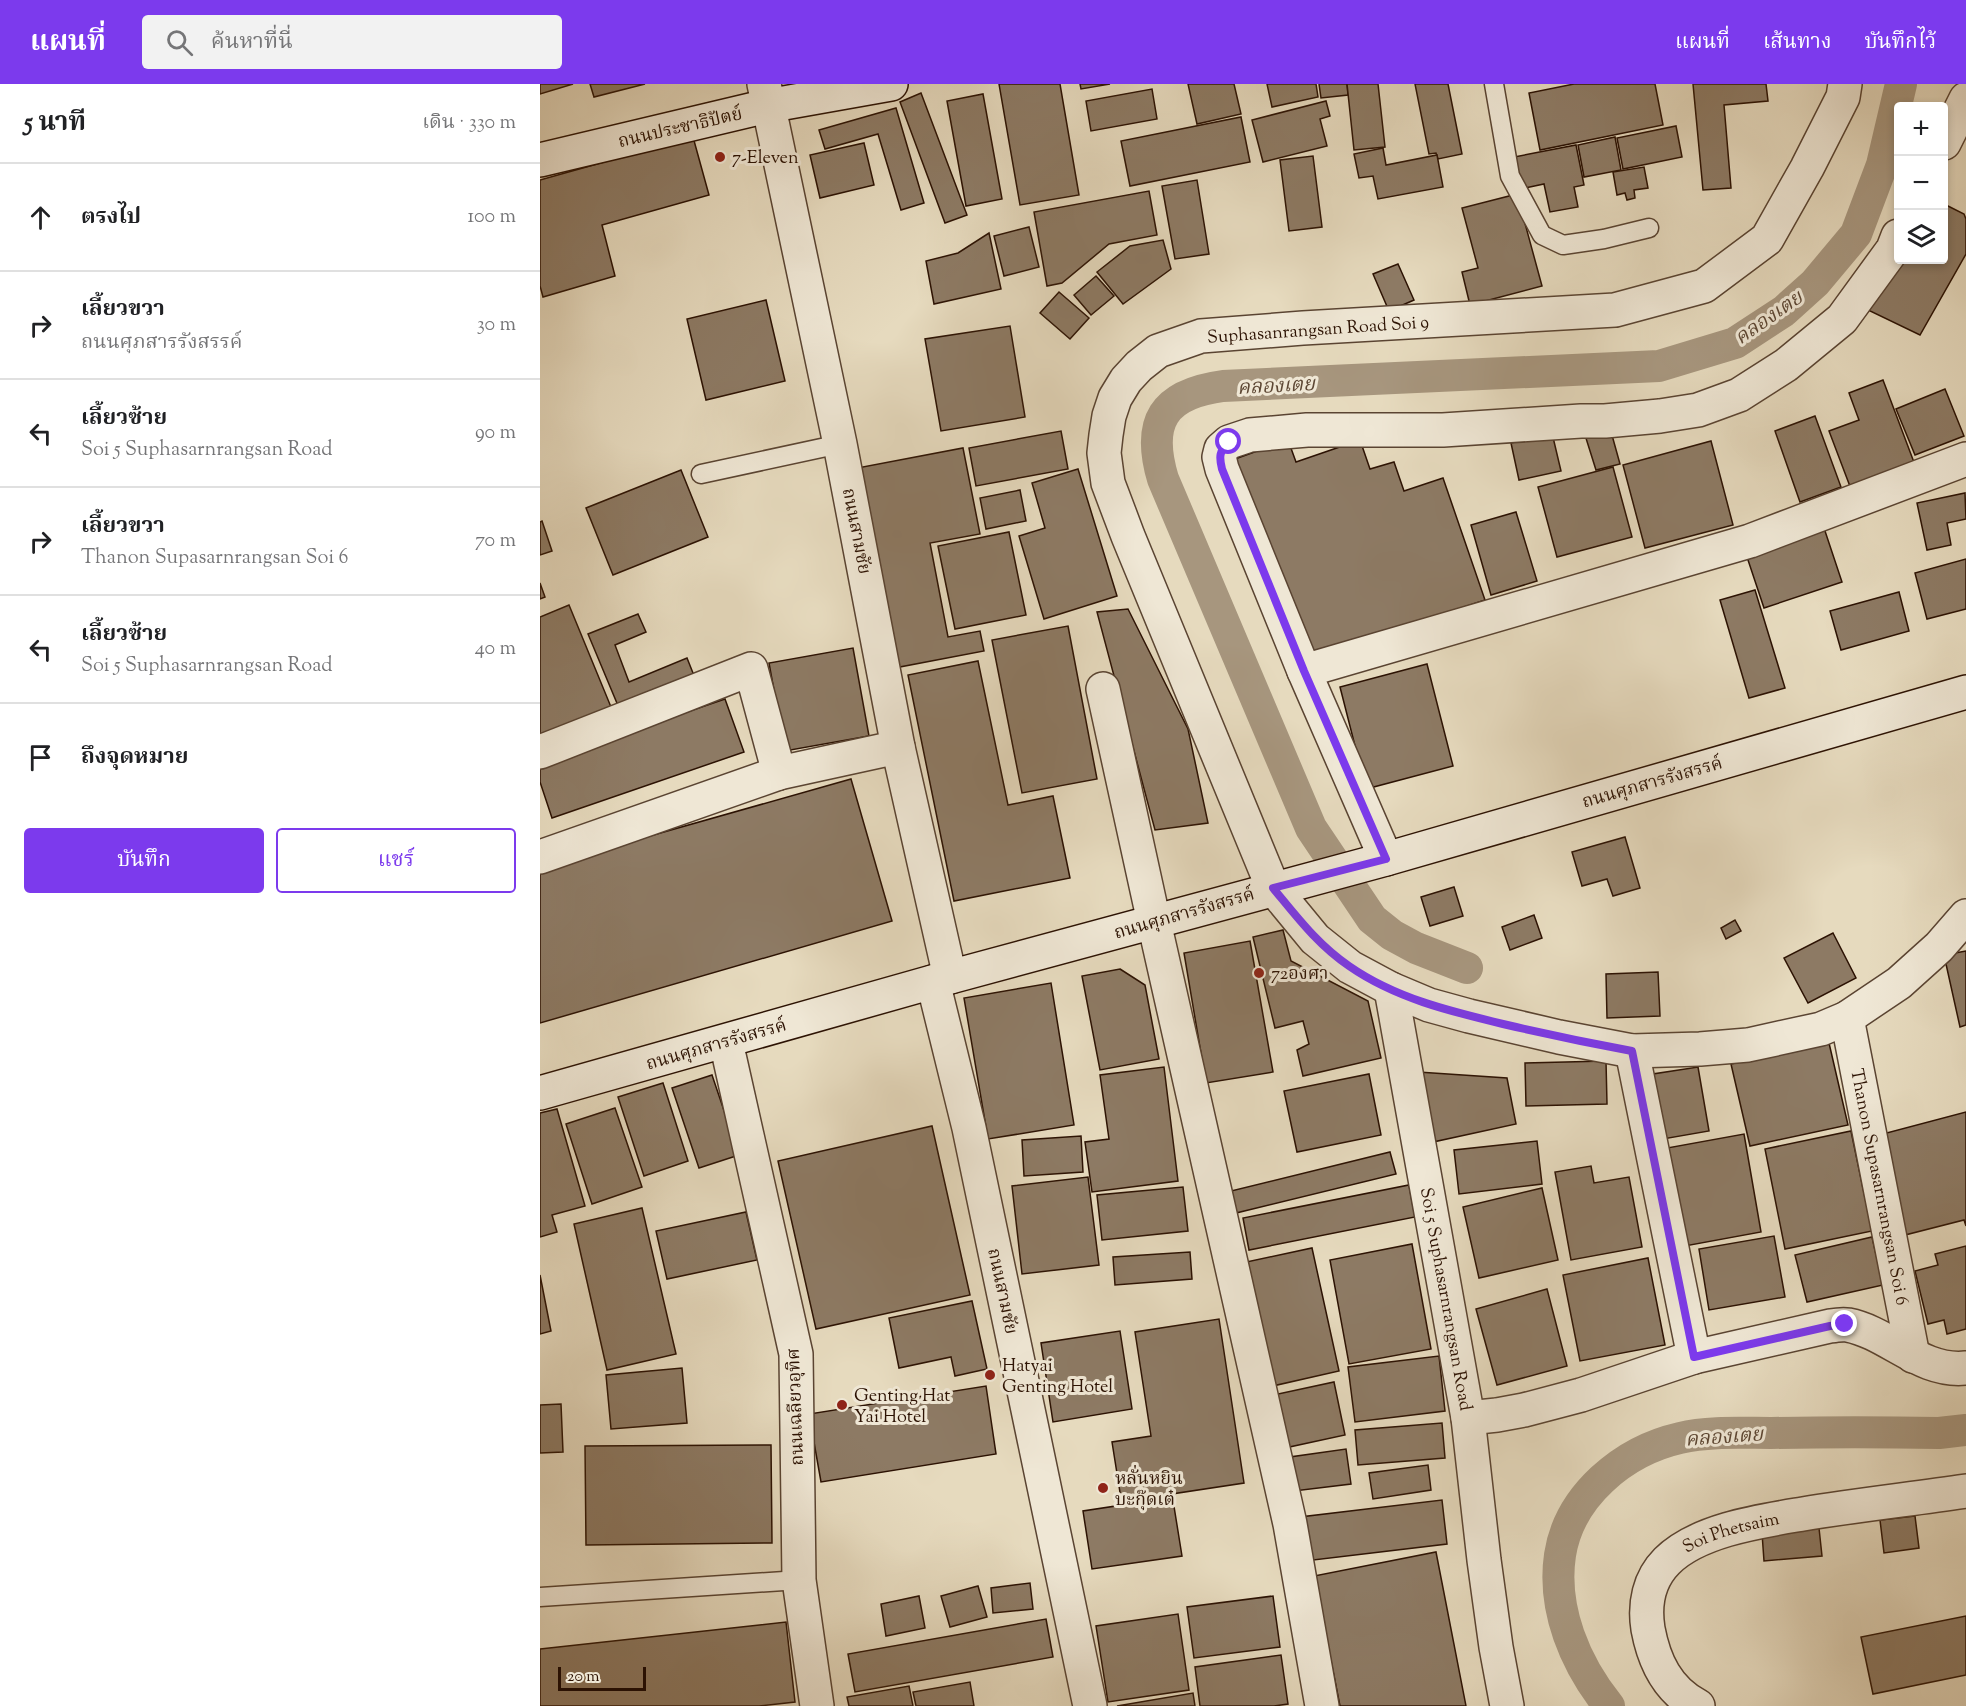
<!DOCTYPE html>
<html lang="th">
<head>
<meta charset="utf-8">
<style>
  :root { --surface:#fff; --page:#f2f2f2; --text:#202124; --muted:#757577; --line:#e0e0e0; --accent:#7c3aed }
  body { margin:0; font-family:"Sorts Mill Goudy","Noto Serif Thai",serif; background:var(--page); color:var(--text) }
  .controls { position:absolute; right:18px; top:18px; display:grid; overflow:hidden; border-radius:6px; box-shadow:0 3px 9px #0003 }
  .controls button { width:54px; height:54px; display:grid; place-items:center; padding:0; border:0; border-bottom:2px solid var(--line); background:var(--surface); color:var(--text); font:30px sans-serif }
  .scale { position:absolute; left:18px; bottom:15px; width:88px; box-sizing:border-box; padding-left:6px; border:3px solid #2c1203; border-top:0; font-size:16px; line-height:21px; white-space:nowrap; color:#2c1203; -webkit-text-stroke:4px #efe7d5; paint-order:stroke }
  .stop { position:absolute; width:18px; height:18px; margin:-14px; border:4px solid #7c3aed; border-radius:50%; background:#fff }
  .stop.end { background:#7c3aed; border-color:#fff; box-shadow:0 2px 6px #0008 }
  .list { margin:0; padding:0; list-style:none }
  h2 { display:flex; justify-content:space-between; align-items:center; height:78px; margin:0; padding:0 24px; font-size:26px }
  h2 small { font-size:20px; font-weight:400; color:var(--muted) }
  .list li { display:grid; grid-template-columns:39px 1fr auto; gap:18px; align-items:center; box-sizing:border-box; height:108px; padding:0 24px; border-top:2px solid var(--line) }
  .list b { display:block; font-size:22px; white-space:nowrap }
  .list p { margin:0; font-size:20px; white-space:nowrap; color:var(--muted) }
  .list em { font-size:20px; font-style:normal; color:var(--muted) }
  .actions { display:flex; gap:12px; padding:18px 24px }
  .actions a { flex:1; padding:14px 0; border:2px solid var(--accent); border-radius:6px; text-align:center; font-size:21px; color:var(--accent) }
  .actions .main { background:var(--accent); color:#fff }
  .icon { flex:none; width:33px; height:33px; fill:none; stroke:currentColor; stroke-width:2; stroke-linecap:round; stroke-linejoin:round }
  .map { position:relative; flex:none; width:1426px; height:1622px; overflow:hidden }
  header { display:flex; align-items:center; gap:36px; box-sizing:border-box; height:84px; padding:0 30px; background:var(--accent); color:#fff }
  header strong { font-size:28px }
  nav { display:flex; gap:33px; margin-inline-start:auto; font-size:21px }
  .search { width:420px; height:54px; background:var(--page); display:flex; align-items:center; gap:15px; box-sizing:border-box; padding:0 21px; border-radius:6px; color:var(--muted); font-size:22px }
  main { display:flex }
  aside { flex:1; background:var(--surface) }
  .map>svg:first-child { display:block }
</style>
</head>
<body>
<header>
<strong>แผนที่</strong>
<div class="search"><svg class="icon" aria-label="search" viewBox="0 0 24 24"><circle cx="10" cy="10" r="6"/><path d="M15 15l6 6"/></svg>ค้นหาที่นี่</div>
<nav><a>แผนที่</a><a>เส้นทาง</a><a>บันทึกไว้</a></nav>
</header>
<main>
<aside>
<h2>5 นาที<small>เดิน · 330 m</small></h2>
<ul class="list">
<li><svg class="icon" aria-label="ahead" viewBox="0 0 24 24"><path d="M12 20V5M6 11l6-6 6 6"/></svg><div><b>ตรงไป</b></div><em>100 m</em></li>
<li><svg class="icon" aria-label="right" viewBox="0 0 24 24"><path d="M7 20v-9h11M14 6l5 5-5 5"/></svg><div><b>เลี้ยวขวา</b><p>ถนนศุภสารรังสรรค์</p></div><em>30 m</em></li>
<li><svg class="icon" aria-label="left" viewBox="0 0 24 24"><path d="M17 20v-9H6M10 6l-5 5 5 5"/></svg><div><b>เลี้ยวซ้าย</b><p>Soi 5 Suphasarnrangsan Road</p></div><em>90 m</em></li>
<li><svg class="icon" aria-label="right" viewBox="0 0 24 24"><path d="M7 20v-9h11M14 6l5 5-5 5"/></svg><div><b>เลี้ยวขวา</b><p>Thanon Supasarnrangsan Soi 6</p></div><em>70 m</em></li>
<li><svg class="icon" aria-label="left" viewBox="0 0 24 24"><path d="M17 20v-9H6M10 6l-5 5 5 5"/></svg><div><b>เลี้ยวซ้าย</b><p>Soi 5 Suphasarnrangsan Road</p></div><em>40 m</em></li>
<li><svg class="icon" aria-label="arrive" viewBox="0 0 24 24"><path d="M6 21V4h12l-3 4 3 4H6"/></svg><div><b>ถึงจุดหมาย</b></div></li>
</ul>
<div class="actions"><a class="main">บันทึก</a><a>แชร์</a></div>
</aside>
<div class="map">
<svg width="1426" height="1622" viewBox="0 0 1426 1622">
  <rect width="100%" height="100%" fill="#e6dabe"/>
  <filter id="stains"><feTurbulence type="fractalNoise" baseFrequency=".00333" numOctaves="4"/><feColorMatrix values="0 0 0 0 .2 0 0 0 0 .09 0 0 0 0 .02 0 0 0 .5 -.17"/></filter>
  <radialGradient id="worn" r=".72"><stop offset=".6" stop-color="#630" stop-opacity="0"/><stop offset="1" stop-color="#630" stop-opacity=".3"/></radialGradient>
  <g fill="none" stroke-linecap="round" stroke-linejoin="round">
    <g stroke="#a7967e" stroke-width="32">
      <path d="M927 884 876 864 852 851 832 835 771 744 623 395C606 338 623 310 683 302L1119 282 1195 259 1244 227 1275 199 1316 150 1342 81 1361 0"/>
      <path d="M1069 1622C1035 1580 1012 1525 1020 1471 1029 1412 1083 1367 1140 1354 1169 1347 1201 1349 1231 1349 1287 1348 1343 1348 1399 1349L1426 1346"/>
    </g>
  </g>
  <g fill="#8d7a64" stroke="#2c1203" stroke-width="1.5">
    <polygon points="0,0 33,0 0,10"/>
    <polygon points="50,0 105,0 54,13"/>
    <polygon points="459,0 520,0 539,111 480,121"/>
    <polygon points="540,0 570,0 541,5"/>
    <polygon points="648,0 694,0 701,30 657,40"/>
    <polygon points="727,0 776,0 778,13 732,23"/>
    <polygon points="779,0 807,0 808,11 781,14"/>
    <polygon points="807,0 838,0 845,63 814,66"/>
    <polygon points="875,0 908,0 922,70 898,75 896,69 889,70"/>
    <polygon points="1034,0 1115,0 1123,41 1000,66 989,9"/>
    <polygon points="1153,0 1226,0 1228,17 1184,21 1191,104 1163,106"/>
    <polygon points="612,5 617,35 551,47 546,17"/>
    <polygon points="381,9 427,131 405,139 360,18"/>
    <polygon points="443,10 462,115 426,122 407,17"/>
    <polygon points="786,17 790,32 780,35 787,62 723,78 712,36"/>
    <polygon points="356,24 384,119 361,126 338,50 285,65 279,46"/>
    <polygon points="701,33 710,78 590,102 581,57"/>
    <polygon points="1136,42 1142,73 1083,85 1077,54"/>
    <polygon points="153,53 169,111 62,141 75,192 3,213 0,202 0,96"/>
    <polygon points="1075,53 1081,86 1044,93 1038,61"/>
    <polygon points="324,59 334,101 280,114 270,71"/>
    <polygon points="1036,61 1044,101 1034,103 1038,123 1010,128 1004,100 980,105 974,73"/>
    <polygon points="843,64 846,81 897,71 903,103 838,115 833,92 819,94 814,70"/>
    <polygon points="773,72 782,143 749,147 740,76"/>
    <polygon points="1104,83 1108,104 1094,106 1095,114 1087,116 1085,109 1077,111 1073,88"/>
    <polygon points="657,96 669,170 635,175 622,102"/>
    <polygon points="609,107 617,151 569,160 522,199 507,202 494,128"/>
    <polygon points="977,110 1002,202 930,221 922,188 938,184 922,124"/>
    <polygon points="1404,120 1424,130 1426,135 1426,170 1380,251 1328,226 1358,176 1404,176"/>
    <polygon points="489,143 499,183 464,192 454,152"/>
    <polygon points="449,149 461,205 394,220 386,177 418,169"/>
    <polygon points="623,156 631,185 583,220 557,188 590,162"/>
    <polygon points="858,180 874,216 849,227 833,190"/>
    <polygon points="556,192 574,212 551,231 534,211"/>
    <polygon points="519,208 549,234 530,255 500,229"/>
    <polygon points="226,216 245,297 166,316 147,235"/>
    <polygon points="470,242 485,333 401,347 385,255"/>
    <polygon points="1343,296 1375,381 1311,405 1289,347 1319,336 1309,309"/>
    <polygon points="1405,305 1424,352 1375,371 1356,325"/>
    <polygon points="1275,332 1301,403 1260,418 1235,347"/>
    <polygon points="1070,344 1080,380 1056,386 1045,351"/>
    <polygon points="521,347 528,385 436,402 429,364"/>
    <polygon points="1012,349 1021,387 979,396 971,359"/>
    <polygon points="748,356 756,378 820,356 830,385 854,378 864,407 903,394 945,516 765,577 695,375"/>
    <polygon points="1171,357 1193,441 1105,464 1083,381"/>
    <polygon points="423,364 440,450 390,459 408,553 440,547 444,567 349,585 312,385"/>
    <polygon points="1073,383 1092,453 1017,473 998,403"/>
    <polygon points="538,385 577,512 504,535 479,452 505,444 492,399"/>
    <polygon points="141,386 168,453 73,491 46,424"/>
    <polygon points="480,406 486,437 446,445 440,414"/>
    <polygon points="1425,409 1426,435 1407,439 1411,461 1387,466 1377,419"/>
    <polygon points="976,428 997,497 951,511 931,441"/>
    <polygon points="2,437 12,467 0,471 0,438"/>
    <polygon points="1282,438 1302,498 1224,524 1204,464"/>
    <polygon points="469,448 486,531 415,545 398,462"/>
    <polygon points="1426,475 1426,525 1387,535 1375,489"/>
    <polygon points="0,499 5,513 0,515"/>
    <polygon points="1215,506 1245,604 1209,614 1180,516"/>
    <polygon points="1359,508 1369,547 1301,566 1290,527"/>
    <polygon points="29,521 71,623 0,653 0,533"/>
    <polygon points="588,525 648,645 668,739 615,746 557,528"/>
    <polygon points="98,530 106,548 75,561 89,598 147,574 155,594 79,624 48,550"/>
    <polygon points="528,542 557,695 482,709 452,556"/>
    <polygon points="313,564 329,652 245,667 229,579"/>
    <polygon points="438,577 468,721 513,712 530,794 414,817 368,591"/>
    <polygon points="887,580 913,682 826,705 800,603"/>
    <polygon points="185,615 204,668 12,734 0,698 0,678"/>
    <polygon points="311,695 352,837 0,939 0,783"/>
    <polygon points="1085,753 1100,804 1073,812 1067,795 1042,802 1032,768"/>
    <polygon points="914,803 923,832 890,842 881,813"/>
    <polygon points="994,831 1002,854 970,866 962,843"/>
    <polygon points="1195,836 1201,847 1186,855 1181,844"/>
    <polygon points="743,846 751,877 828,917 841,974 763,992 757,966 769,960 763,937 735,944 713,853"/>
    <polygon points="1293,849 1316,894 1268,919 1244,874"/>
    <polygon points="710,857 733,988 666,999 644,869"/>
    <polygon points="1426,867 1426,941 1420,943 1404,871"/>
    <polygon points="580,885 605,901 619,975 560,986 542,892"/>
    <polygon points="1118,888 1120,932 1067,934 1066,890"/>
    <polygon points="511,899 534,1041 448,1055 424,914"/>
    <polygon points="1289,959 1308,1041 1210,1062 1191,980"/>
    <polygon points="1066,977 1067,1020 986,1022 985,979"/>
    <polygon points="624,983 638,1097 552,1108 545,1058 569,1055 560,991"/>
    <polygon points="1158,983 1169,1047 1123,1055 1113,990"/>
    <polygon points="878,988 967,994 976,1040 893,1058"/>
    <polygon points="829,990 841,1051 757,1068 744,1007"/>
    <polygon points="172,991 199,1071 159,1084 132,1004"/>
    <polygon points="123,999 148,1077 104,1092 78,1013"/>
    <polygon points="75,1024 102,1103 52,1120 26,1040"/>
    <polygon points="17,1025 45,1122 12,1131 17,1148 0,1153 0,1029"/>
    <polygon points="1426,1028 1426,1142 1424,1136 1365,1151 1339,1051"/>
    <polygon points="392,1042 430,1211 276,1245 238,1077"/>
    <polygon points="1311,1047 1332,1147 1245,1165 1225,1065"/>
    <polygon points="1204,1050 1221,1148 1145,1162 1127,1064"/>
    <polygon points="541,1052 543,1088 484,1092 482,1056"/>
    <polygon points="997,1057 1002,1100 919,1110 914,1066"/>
    <polygon points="850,1068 856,1090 696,1129 691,1107"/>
    <polygon points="1051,1082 1054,1099 1089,1093 1102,1163 1031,1176 1015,1088"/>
    <polygon points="548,1093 559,1181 482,1190 472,1102"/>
    <polygon points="869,1101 875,1133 709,1166 703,1134"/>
    <polygon points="643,1103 648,1147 562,1156 557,1111"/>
    <polygon points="1002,1104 1018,1176 939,1194 923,1123"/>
    <polygon points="102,1124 136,1270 67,1286 34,1140"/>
    <polygon points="206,1128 217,1176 127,1195 116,1147"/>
    <polygon points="1234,1152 1245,1213 1169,1226 1159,1165"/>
    <polygon points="1332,1153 1343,1201 1267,1218 1255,1171"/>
    <polygon points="872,1160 891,1265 809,1280 790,1176"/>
    <polygon points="1426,1162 1426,1245 1407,1250 1404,1236 1388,1240 1375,1187 1398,1181 1395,1170"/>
    <polygon points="772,1164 799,1287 724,1304 697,1180"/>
    <polygon points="650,1168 652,1195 575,1201 573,1173"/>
    <polygon points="1108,1174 1125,1261 1040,1277 1023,1191"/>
    <polygon points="0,1191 11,1247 0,1250"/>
    <polygon points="1007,1205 1027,1282 957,1301 936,1225"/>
    <polygon points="432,1217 447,1285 415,1292 411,1273 359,1284 349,1234"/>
    <polygon points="679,1235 704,1399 632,1410 642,1472 552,1485 543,1427 582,1421 572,1358 611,1352 595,1248"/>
    <polygon points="580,1247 592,1325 513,1338 501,1259"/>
    <polygon points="899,1272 905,1327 815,1338 808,1283"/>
    <polygon points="142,1284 147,1339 71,1345 66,1291"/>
    <polygon points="794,1298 805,1351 740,1365 729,1312"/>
    <polygon points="446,1302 456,1370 281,1398 269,1330"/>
    <polygon points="21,1320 23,1368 0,1369 0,1321"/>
    <polygon points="902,1339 905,1374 818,1381 815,1346"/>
    <polygon points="231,1361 232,1459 46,1461 45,1362"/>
    <polygon points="806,1365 811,1400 754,1407 750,1373"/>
    <polygon points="888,1381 891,1406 833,1415 829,1389"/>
    <polygon points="902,1416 907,1460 765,1477 760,1433"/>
    <polygon points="1375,1432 1379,1464 1344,1469 1340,1436"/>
    <polygon points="1279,1444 1282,1472 1224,1477 1222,1449"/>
    <polygon points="896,1468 926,1622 800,1622 774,1492"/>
    <polygon points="490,1499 493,1525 453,1529 451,1504"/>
    <polygon points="438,1502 447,1533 410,1543 401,1512"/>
    <polygon points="379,1512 385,1544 346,1552 341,1520"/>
    <polygon points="733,1512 740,1563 654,1574 647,1523"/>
    <polygon points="638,1530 649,1606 568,1618 556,1542"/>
    <polygon points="1426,1532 1426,1591 1333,1610 1321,1553"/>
    <polygon points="506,1535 513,1573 315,1608 308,1570"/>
    <polygon points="246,1538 255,1618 219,1622 0,1622 0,1565"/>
    <polygon points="741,1571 748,1620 734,1622 660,1622 655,1583"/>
    <polygon points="430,1598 434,1622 376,1622 373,1608"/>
    <polygon points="369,1602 373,1622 309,1622 307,1613"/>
    <polygon points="653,1609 655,1622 577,1622"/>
  </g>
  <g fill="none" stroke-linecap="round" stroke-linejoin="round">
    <g stroke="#5a4432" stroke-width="21">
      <g id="lane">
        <polyline points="954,0 970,92 1002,151 1023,161 1064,155 1109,144"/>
        <polyline points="161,390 300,360"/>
        <polyline points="0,1513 259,1496"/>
      </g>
    </g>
    <g stroke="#5a4432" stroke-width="36">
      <g id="street">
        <polyline points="224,0 300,360 358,663 410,893"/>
        <polyline points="1305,0 1303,13 1267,84 1227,155 1164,202 1075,226 763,244 661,252 618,267 599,282 586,296 575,314 569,332 566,351 564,369 568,399 588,452 733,804 775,855 810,883 851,905 889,921 929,932 1019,953 1092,967 1160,965 1208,961 1281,945 1307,934 1359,899 1399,863 1426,832"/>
        <polyline points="1404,59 1426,15"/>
        <polyline points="764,587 1210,457 1426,375"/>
        <polyline points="563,605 614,838 750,1440 782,1622"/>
        <polyline points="0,668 211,585 239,689"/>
        <polyline points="0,773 239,689 358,663"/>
        <polyline points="846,775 764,587 682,385 679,373 681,365 689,358 710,351 767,346 903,346 1041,337 1065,337 1120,332 1158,326 1199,311 1246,281 1302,235 1353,165 1358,152"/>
        <polyline points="393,898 429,1044 550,1622"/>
        <path id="s1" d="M851 905 928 1334 944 1476 956 1563 967 1622"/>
        <path id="s2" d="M1307 934 1373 1272"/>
        <polyline points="186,958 256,1270 259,1496 277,1622"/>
        <polyline points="1092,967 1154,1273"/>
        <path d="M928 1334 957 1331 984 1326 1041 1311 1154 1273 1290 1242C1296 1241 1302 1240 1308 1241 1349 1249 1381 1289 1426 1284"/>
        <path id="s3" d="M1158 1622C1127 1606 1114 1577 1108 1545 1104 1520 1109 1495 1127 1477 1158 1446 1221 1437 1263 1430 1317 1421 1372 1415 1426 1407"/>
      </g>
    </g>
    <g stroke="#2c1203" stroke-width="36">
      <g id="secondary">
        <polyline points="0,76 227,22 351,0"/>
        <polyline points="0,1009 410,893 846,775 1426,608"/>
      </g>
    </g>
    <use href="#lane" stroke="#efe7d5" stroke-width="18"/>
    <use href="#street" stroke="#efe7d5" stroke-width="33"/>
    <use href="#secondary" stroke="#efe7d5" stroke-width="33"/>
  </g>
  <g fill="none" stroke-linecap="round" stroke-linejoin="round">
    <path stroke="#7c3aed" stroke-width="8" d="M689 358C679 367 679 373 682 385L764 587 846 775 733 804C757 833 778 861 809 882 855 914 909 927 963 940 1006 950 1049 959 1092 967L1154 1273 1290 1242 1305 1240"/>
  </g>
  <g fill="#8f2418" stroke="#efe7d5" stroke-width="2">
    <circle cx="180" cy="73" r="6"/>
    <circle cx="719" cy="889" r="6"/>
    <circle cx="450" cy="1291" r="6"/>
    <circle cx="302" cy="1321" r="6"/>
    <circle cx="563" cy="1404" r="6"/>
  </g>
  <g text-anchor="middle" stroke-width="6" stroke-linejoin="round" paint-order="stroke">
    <g font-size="18" fill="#2c1203" stroke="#efe7d5">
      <text transform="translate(140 43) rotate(-13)" y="6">ถนนประชาธิปัตย์</text>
      <text transform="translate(778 245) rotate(-4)" y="6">Suphasanrangsan Road Soi 9</text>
      <text transform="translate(317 447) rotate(79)" y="6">ถนนสามชัย</text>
      <text transform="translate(1112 698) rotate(-16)" y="6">ถนนศุภสารรังสรรค์</text>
      <text transform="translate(644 829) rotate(-16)" y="6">ถนนศุภสารรังสรรค์</text>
      <text transform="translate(176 960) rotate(-16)" y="6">ถนนศุภสารรังสรรค์</text>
      <text dy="6" stroke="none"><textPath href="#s2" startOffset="172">Thanon Supasarnrangsan Soi 6</textPath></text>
      <text transform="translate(463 1207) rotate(78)" y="6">ถนนสามชัย</text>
      <text dy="6" stroke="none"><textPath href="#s1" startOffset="315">Soi 5 Suphasarnrangsan Road</textPath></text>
      <text transform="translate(255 1323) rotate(-92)" y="6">ถนนเฉลียวอุทิศ</text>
      <text dy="6" stroke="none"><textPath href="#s3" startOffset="240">Soi Phetsaim</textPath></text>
    </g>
    <g font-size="18" fill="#2c1203" stroke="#efe7d5" text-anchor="start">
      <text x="192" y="79">7-Eleven</text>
      <text x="731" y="895">72องศา</text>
      <text x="462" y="1287">Hatyai<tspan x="462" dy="21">Genting Hotel</tspan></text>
      <text x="314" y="1317">Genting Hat<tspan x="314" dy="21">Yai Hotel</tspan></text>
      <text x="575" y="1400">หลั่นหยิน<tspan x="575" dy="21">บะกุ๊ดเต๋</tspan></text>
    </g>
    <g font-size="20" font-style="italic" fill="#5d4734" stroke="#efe7d5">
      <text transform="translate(1228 233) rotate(-35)" y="7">คลองเตย</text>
      <text transform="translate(736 301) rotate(-3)" y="7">คลองเตย</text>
      <text transform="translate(1184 1352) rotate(-4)" y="7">คลองเตย</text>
    </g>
  </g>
  <rect width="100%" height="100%" filter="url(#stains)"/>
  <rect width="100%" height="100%" fill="url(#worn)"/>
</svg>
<div class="controls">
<button>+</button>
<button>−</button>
<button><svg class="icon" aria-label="layers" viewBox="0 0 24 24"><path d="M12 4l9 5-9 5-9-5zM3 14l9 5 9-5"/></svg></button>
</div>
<div class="scale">20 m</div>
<div class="stop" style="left:689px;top:358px"></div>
<div class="stop end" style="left:1305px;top:1240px"></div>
</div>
</main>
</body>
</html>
